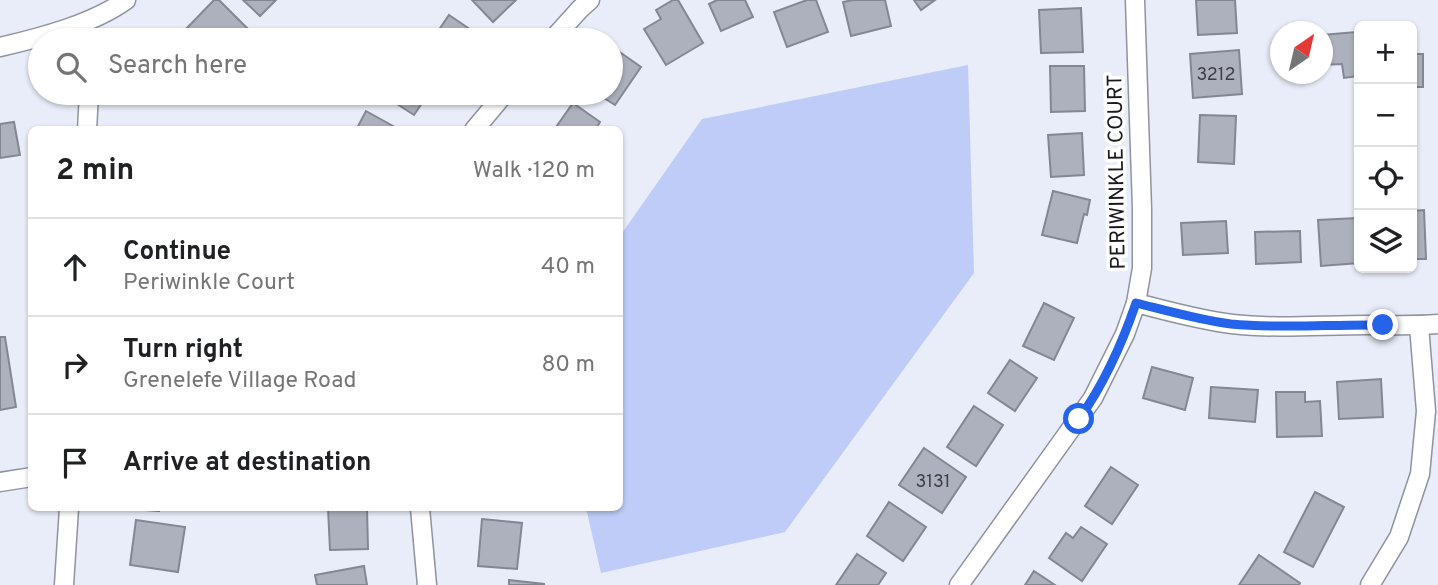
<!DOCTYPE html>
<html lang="en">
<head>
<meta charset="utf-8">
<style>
  :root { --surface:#fff; --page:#f2f2f2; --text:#202124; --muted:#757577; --line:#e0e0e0 }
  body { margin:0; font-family:Overpass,sans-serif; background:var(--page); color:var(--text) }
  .controls { position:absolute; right:21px; top:21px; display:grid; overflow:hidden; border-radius:10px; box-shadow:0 2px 5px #0004 }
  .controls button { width:63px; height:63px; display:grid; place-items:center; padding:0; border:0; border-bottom:2px solid var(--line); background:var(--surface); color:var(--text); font:35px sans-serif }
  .compass { position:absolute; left:1270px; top:21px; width:63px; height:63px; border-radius:50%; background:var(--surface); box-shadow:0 2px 5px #0004; rotate:34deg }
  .stop { position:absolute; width:21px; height:21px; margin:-16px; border:5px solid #2563eb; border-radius:50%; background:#fff }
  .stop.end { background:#2563eb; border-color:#fff; box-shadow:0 2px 7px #0008 }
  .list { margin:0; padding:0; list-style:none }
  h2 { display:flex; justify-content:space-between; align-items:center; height:91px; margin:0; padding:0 28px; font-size:30px }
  h2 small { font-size:23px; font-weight:400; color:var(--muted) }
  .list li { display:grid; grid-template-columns:46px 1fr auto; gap:21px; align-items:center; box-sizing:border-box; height:98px; padding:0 28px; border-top:2px solid var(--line) }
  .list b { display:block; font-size:26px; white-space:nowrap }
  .list p { margin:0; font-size:23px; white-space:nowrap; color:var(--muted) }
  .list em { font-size:23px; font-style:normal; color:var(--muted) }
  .icon { flex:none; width:38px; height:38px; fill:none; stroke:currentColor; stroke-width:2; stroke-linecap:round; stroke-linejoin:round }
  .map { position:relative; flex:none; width:1438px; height:585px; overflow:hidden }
  .search { position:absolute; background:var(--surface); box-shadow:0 2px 5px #0004; left:28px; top:28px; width:595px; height:77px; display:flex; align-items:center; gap:18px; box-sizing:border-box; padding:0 24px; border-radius:38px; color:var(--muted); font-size:26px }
  .panel { position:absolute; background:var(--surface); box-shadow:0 2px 5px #0004; left:28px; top:126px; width:595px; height:385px; border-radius:10px }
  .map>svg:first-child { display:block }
</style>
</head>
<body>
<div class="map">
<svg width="1438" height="585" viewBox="0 0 1438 585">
  <rect width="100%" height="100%" fill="#e8edf9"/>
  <polygon fill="#beccf7" points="968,65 974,273 785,532 601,573 586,508 620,508 620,236 702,119"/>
  <g fill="#adb1bd" stroke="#838793" stroke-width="2">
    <polygon points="214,0 219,0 252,33 244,40 195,40 185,30"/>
    <polygon points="243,0 276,0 260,16"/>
    <polygon points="472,0 516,0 493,22"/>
    <polygon points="673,0 678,0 703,43 666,65 644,29 661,19 656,10"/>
    <polygon points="717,0 745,0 753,17 721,31 709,4"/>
    <polygon points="807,0 816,0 828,32 787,47 774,12"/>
    <polygon points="853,0 885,0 891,26 851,36 843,2"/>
    <polygon points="914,0 935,0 921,10"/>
    <polygon points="1196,0 1235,0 1237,33 1198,35"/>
    <polygon points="1081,8 1083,52 1041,53 1039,10"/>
    <polygon points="449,15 477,34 473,40 432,40"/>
    <polygon points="1356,32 1359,76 1344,78 1342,64 1322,65 1322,35"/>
    <polygon points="614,48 641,67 615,105 596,93 611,93 611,53"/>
    <polygon points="1239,50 1242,94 1193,98 1190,54"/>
    <rect x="1412" y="54" width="11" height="33"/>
    <polygon points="1050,66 1084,66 1085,111 1051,112"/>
    <polygon points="158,93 176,93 170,101"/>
    <polygon points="380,93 429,93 414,115"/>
    <polygon points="573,103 600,122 595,130 554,130"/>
    <polygon points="366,111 400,130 356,130"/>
    <polygon points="1200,115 1236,116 1234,164 1198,162"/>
    <polygon points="14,122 20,155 0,158 0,124"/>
    <polygon points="1082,133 1084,175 1051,177 1048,135"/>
    <polygon points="1053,191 1090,200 1087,215 1084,214 1077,243 1042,235"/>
    <polygon points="1424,210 1426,259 1412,259 1412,211"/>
    <polygon points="1357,218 1359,263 1321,266 1318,220"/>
    <polygon points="1226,221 1228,253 1183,255 1181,223"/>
    <polygon points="1300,231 1301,262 1256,264 1255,232"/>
    <polygon points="1044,303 1074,318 1054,360 1023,346"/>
    <polygon points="0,337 5,337 16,407 0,410"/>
    <polygon points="1010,360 1037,378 1015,411 988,393"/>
    <polygon points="1152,367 1193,378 1185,410 1143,398"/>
    <polygon points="1381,379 1383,417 1339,419 1337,382"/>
    <polygon points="1211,387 1258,390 1255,422 1209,418"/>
    <polygon points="1276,392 1305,392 1305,402 1320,401 1322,436 1277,437"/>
    <polygon points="974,406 1003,425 976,466 947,447"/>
    <polygon points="924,448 966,477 942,513 899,485"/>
    <polygon points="1111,467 1138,485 1112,524 1085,506"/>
    <polygon points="1315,492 1344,507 1313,567 1284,552"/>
    <polygon points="889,502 926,527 903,561 867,536"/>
    <polygon points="131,508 160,508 159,511 131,509"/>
    <polygon points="328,508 367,508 368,549 330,550"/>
    <polygon points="482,519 522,523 517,569 478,566"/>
    <polygon points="136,520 185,527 178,572 130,565"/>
    <polygon points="1081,527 1107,544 1082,581 1049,558 1066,533 1073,538"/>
    <polygon points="857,554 886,573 878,585 836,585"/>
    <polygon points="1259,555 1300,583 1299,585 1239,585"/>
    <polygon points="364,566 367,585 317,585 315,575"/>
    <polygon points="1034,571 1055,585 1025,585"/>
    <polygon points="509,580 544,584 544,585 509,585"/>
  </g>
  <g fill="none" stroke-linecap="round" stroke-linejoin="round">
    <g stroke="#8f939e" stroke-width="21">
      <g id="minor">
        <polyline points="552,40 580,9 590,0"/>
        <path d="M0 47C39 38 93 24 126 0"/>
        <polyline points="87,130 89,93"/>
        <polyline points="474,130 505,93"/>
        <path d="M1136 303C1168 311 1199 320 1232 324 1277 329 1322 325 1367 325 1391 325 1414 326 1438 324"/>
        <polyline points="0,482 32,477"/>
        <polyline points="420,508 427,585"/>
        <polyline points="64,585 69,508"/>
        <polyline points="959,585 1093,398 1125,334 1136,303 1142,268 1142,209 1135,0"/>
        <polyline points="1370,585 1399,537 1420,474 1426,411 1419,326"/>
      </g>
    </g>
    <use href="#minor" stroke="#fff" stroke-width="18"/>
  </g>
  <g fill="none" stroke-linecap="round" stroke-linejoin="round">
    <path stroke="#2563eb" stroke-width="9" d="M1079 419C1104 384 1122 344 1136 303 1168 311 1199 320 1231 324 1282 329 1332 324 1383 325"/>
  </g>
  <g text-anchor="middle" stroke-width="7" stroke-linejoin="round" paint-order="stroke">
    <g font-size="18" fill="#3d3f46">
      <text x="1216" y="80">3212</text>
      <text x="933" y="487">3131</text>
    </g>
    <g font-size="21" fill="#18191e" stroke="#fff">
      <text transform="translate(1116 172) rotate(-91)" y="7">PERIWINKLE COURT</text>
    </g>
  </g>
</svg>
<div class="controls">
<button>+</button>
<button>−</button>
<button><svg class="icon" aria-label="locate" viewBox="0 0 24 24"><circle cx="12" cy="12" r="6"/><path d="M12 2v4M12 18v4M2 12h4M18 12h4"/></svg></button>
<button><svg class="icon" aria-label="layers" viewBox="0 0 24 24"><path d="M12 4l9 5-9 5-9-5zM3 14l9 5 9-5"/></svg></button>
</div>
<svg class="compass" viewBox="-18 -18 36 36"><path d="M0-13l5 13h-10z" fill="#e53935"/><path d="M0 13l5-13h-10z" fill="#757577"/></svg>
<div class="stop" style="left:1079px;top:419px"></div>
<div class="stop end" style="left:1383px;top:325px"></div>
<div class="search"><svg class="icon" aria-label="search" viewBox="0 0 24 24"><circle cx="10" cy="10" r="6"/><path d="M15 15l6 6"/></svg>Search here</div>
<section class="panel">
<h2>2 min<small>Walk · 120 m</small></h2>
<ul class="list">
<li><svg class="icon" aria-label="ahead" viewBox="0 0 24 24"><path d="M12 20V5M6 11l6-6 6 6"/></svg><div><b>Continue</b><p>Periwinkle Court</p></div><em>40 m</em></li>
<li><svg class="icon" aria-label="right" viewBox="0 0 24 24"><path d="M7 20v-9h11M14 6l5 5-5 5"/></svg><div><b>Turn right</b><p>Grenelefe Village Road</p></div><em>80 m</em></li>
<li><svg class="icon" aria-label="arrive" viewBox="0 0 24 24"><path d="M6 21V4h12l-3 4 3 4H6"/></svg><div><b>Arrive at destination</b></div></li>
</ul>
</section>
</div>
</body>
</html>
